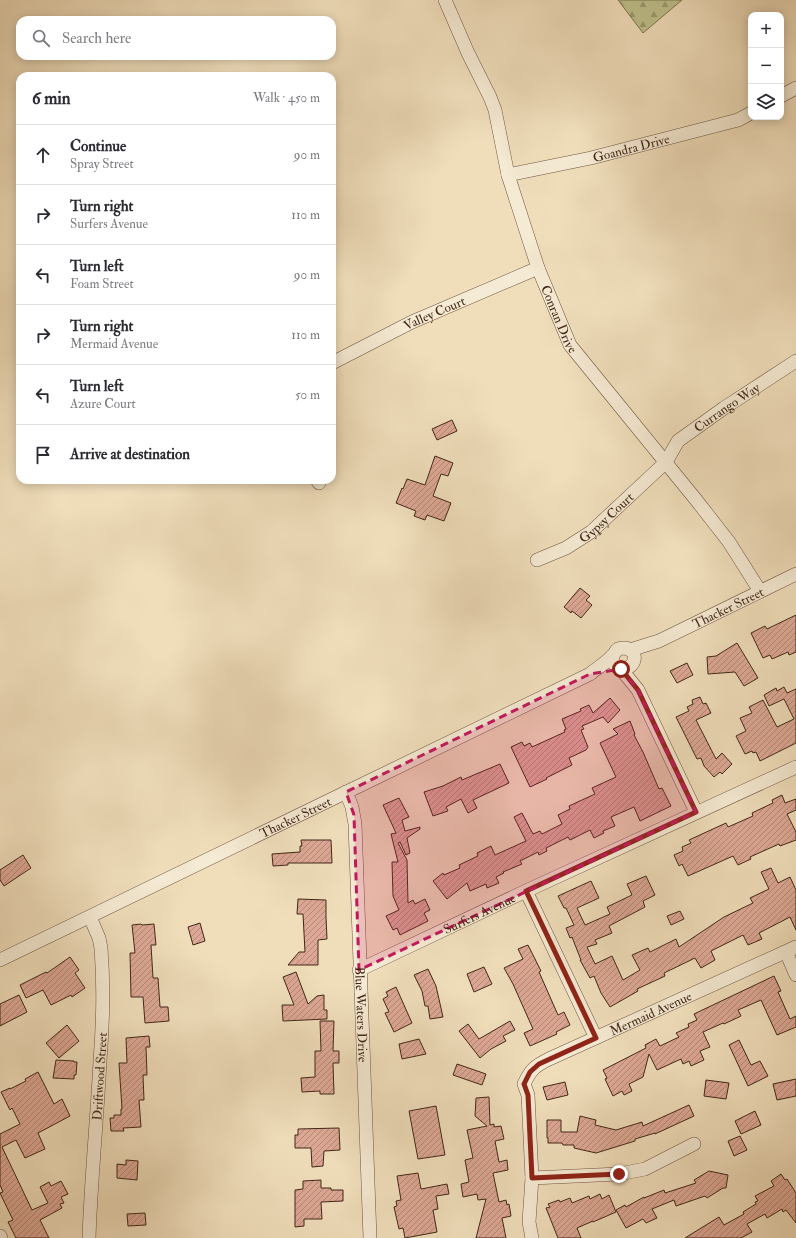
<!DOCTYPE html>
<html lang="en">
<head>
<meta charset="utf-8">
<style>
  :root { --surface:#fff; --page:#f2f2f3; --text:#2b2b33; --muted:#7c7c81; --line:#e1e1e2 }
  body { margin:0; font-family:"IM FELL Double Pica",serif; background:var(--page); color:var(--text) }
  .controls { position:absolute; right:12px; top:12px; display:grid; overflow:hidden; border-radius:8px; box-shadow:0 2px 10px #0003 }
  .controls button { width:36px; height:36px; display:grid; place-items:center; padding:0; border:0; border-bottom:1px solid var(--line); background:var(--surface); color:var(--text); font:20px sans-serif }
  .stop { position:absolute; width:12px; height:12px; margin:-9px; border:3px solid #8f2418; border-radius:50%; background:#fff }
  .stop.end { background:#8f2418; border-color:#fff; box-shadow:0 1px 4px #0008 }
  .list { margin:0; padding:0; list-style:none }
  h2 { display:flex; justify-content:space-between; align-items:center; height:52px; margin:0; padding:0 16px; font-size:17px }
  h2 small { font-size:13px; font-weight:400; color:var(--muted) }
  .list li { display:grid; grid-template-columns:26px 1fr auto; gap:12px; align-items:center; box-sizing:border-box; height:60px; padding:0 16px; border-top:1px solid var(--line) }
  .list b { display:block; font-size:15px; white-space:nowrap }
  .list p { margin:0; font-size:13px; white-space:nowrap; color:var(--muted) }
  .list em { font-size:13px; font-style:normal; color:var(--muted) }
  .icon { flex:none; width:22px; height:22px; fill:none; stroke:currentColor; stroke-width:2; stroke-linecap:round; stroke-linejoin:round }
  .map { position:relative; flex:none; width:796px; height:1238px; overflow:hidden }
  .search { position:absolute; background:var(--surface); box-shadow:0 2px 10px #0003; left:16px; top:16px; width:320px; height:44px; display:flex; align-items:center; gap:10px; box-sizing:border-box; padding:0 14px; border-radius:12px; color:var(--muted); font-size:15px }
  .panel { position:absolute; background:var(--surface); box-shadow:0 2px 10px #0003; left:16px; top:72px; width:320px; height:412px; border-radius:12px }
  .map>svg:first-child { display:block }
</style>
</head>
<body>
<div class="map">
<svg width="796" height="1238" viewBox="0 0 796 1238">
  <defs>
    <pattern id="forest-firs" width="22" height="20" patternUnits="userSpaceOnUse"><rect width="22" height="20" fill="#bec08c"/><path d="M5 1l3.5 6h-7zM16 11l3.5 6h-7z" fill="#9c9c71"/></pattern>
    <pattern id="building-hatch" width="6" height="6" patternUnits="userSpaceOnUse"><rect width="6" height="6" fill="#dda895"/><path d="M-1 1l2-2M0 6l6-6M5 7l2-2" fill="none" stroke="#b58979"/></pattern>
  </defs>
  <rect width="100%" height="100%" fill="#f0debb"/>
  <filter id="stains"><feTurbulence type="fractalNoise" baseFrequency=".005" numOctaves="4"/><feColorMatrix values="0 0 0 0 .2 0 0 0 0 .09 0 0 0 0 .02 0 0 0 .5 -.17"/></filter>
  <radialGradient id="worn" r=".72"><stop offset=".6" stop-color="#630" stop-opacity="0"/><stop offset="1" stop-color="#630" stop-opacity=".3"/></radialGradient>
  <polygon fill="url(#forest-firs)" stroke="#807452" points="618,0 682,0 643,33"/>
  <g fill="url(#building-hatch)" stroke="#422718">
    <polygon points="452,420 457,431 437,440 432,429"/>
    <polygon points="435,456 453,463 448,476 441,474 433,496 451,503 444,521 427,515 425,520 414,516 416,511 396,503 402,488 403,489 407,479 425,485"/>
    <polygon points="580,588 590,596 586,600 592,605 581,618 572,611 571,613 564,607"/>
    <polygon points="796,615 796,652 789,655 788,652 772,659 770,655 763,658 751,633 765,626 767,629"/>
    <polygon points="737,643 758,678 744,686 735,672 708,674 707,657 716,656"/>
    <polygon points="687,663 693,675 677,683 670,671"/>
    <polygon points="784,687 787,693 796,689 796,743 760,761 756,752 753,753 752,751 745,754 736,736 746,731 740,718 752,713 749,707 763,700 777,727 794,719 784,699 769,706 764,695 776,688 777,691"/>
    <polygon points="700,697 703,704 706,703 711,713 696,720 716,759 722,753 732,764 722,774 720,772 714,777 704,766 701,758 697,759 676,717 689,711 687,707 693,704 692,700"/>
    <polygon points="610,698 620,710 608,723 603,717 582,726 584,729 581,730 588,747 586,750 569,758 572,765 546,778 547,779 530,787 511,747 522,742 524,746 530,743 532,747 565,732 564,730 566,729 562,719 581,711 580,709 589,705 593,713"/>
    <polygon points="630,721 635,734 634,735 643,752 659,789 662,788 671,806 640,821 634,807 611,817 615,826 603,831 604,833 594,838 590,830 570,840 568,837 546,848 547,851 539,855 538,852 520,861 522,864 503,872 504,873 496,877 499,883 487,888 486,884 470,891 467,883 447,899 433,881 443,873 444,875 460,868 459,865 478,856 477,853 491,846 495,855 526,841 514,817 522,813 533,834 540,831 542,834 562,824 558,815 570,809 569,806 595,794 592,788 616,777 600,743 618,734 613,729"/>
    <polygon points="500,764 509,783 473,800 477,808 468,813 461,799 446,807 448,811 433,816 424,792 443,786 461,777 462,780"/>
    <polygon points="782,795 785,803 796,799 796,810 787,814 796,832 796,840 780,846 779,844 750,857 751,859 738,865 733,856 688,876 682,864 679,866 674,855 683,851 682,847 691,843 689,840 726,823 728,827 753,816 752,813 773,803 772,800"/>
    <polygon points="399,798 409,817 402,820 405,831 420,827 420,829 407,838 410,853 406,855 400,842 398,843 407,860 408,903 413,900 415,904 425,899 430,910 424,913 428,921 400,935 397,928 393,930 386,916 399,910 393,896 392,862 398,862 391,834 396,833 383,805"/>
    <polygon points="301,840 331,840 332,863 288,863 288,865 273,866 272,854 300,852 300,846 302,846"/>
    <polygon points="23,855 31,868 4,886 0,880 0,870"/>
    <polygon points="771,868 778,883 790,877 796,890 796,930 790,917 759,933 762,939 748,945 743,935 711,951 715,960 701,968 695,958 664,973 665,976 637,989 638,991 610,1007 601,993 594,976 590,978 580,960 581,960 572,937 570,938 566,928 574,925 566,908 564,908 558,896 591,881 599,898 577,908 585,925 610,914 607,907 632,895 627,884 646,876 655,895 643,901 645,907 609,926 612,933 595,940 597,944 587,947 595,964 612,956 623,980 640,970 632,955 648,948 650,952 676,939 679,947 724,917 753,903 750,898 769,889 761,872"/>
    <polygon points="298,899 326,900 326,917 327,939 318,940 318,965 288,965 299,952 305,952 303,914 297,914"/>
    <polygon points="680,911 684,919 671,925 667,916"/>
    <polygon points="200,923 205,941 193,945 188,927"/>
    <polygon points="141,924 142,925 154,924 156,945 151,945 153,978 158,978 160,1007 168,1007 169,1021 145,1023 143,997 131,997 130,953 135,953 132,925"/>
    <polygon points="528,945 541,971 539,972 558,1015 564,1012 570,1025 556,1032 557,1034 530,1046 524,1033 533,1029 513,984 504,968 523,959 518,949"/>
    <polygon points="70,957 79,970 75,973 85,988 72,997 71,995 51,1005 43,990 26,998 20,985 46,972 47,973"/>
    <polygon points="484,967 492,984 474,992 467,974"/>
    <polygon points="428,969 436,986 443,1017 430,1019 428,1006 425,1006 422,991 414,975"/>
    <polygon points="296,972 308,1004 317,996 324,995 324,1010 327,1010 327,1019 283,1021 282,1005 294,1005 283,977"/>
    <polygon points="774,976 781,991 778,992 790,1019 796,1016 796,1027 777,1035 761,1000 738,1010 741,1016 724,1024 723,1023 703,1032 710,1047 700,1051 704,1060 691,1066 689,1061 683,1064 681,1059 657,1070 649,1054 643,1077 629,1084 632,1091 624,1095 622,1091 613,1096 605,1079 607,1078 603,1070 646,1048 645,1045 656,1039 660,1046 679,1037 676,1033 689,1027 688,1024 697,1020 694,1014"/>
    <polygon points="396,987 412,1023 394,1032 385,1013 389,1012 383,999 388,996 386,992"/>
    <polygon points="19,995 27,1012 0,1026 0,1004"/>
    <polygon points="320,1021 334,1021 333,1051 339,1051 339,1063 333,1063 334,1094 320,1094 320,1091 302,1092 301,1078 315,1077 315,1051 321,1051"/>
    <polygon points="510,1021 515,1030 503,1036 506,1041 491,1049 480,1058 459,1031 468,1024 479,1039"/>
    <polygon points="67,1025 79,1041 59,1058 46,1043"/>
    <polygon points="149,1036 150,1047 146,1047 147,1075 143,1075 144,1100 139,1100 141,1127 123,1128 124,1131 111,1131 110,1118 114,1118 114,1115 121,1115 121,1109 122,1109 119,1063 127,1063 126,1038"/>
    <polygon points="419,1039 426,1054 402,1059 399,1044"/>
    <polygon points="739,1040 751,1065 760,1061 768,1076 748,1086 729,1045"/>
    <polygon points="56,1060 74,1061 74,1062 77,1062 76,1075 74,1075 74,1079 53,1078"/>
    <polygon points="457,1064 486,1074 482,1085 453,1075"/>
    <polygon points="38,1072 54,1104 62,1099 70,1116 38,1133 45,1149 25,1158 16,1140 2,1147 32,1210 48,1203 40,1187 49,1182 51,1186 61,1181 68,1194 61,1197 64,1203 60,1204 62,1208 40,1220 49,1238 16,1238 8,1222 13,1220 0,1193 3,1192 0,1185 0,1134 20,1124 12,1108 10,1110 1,1092 10,1088 10,1089 26,1081 25,1079"/>
    <polygon points="796,1079 796,1096 777,1100 773,1084"/>
    <polygon points="706,1080 729,1083 726,1099 704,1096"/>
    <polygon points="565,1082 568,1095 547,1100 543,1087"/>
    <polygon points="489,1097 490,1125 494,1124 494,1127 501,1126 504,1139 495,1141 499,1162 507,1160 508,1170 493,1173 499,1202 506,1200 507,1205 509,1204 511,1216 502,1218 506,1238 476,1238 486,1199 478,1200 477,1194 463,1197 461,1184 469,1182 465,1160 473,1158 467,1130 487,1126 475,1116 476,1098"/>
    <polygon points="689,1105 694,1116 655,1134 655,1133 635,1139 635,1141 596,1153 574,1148 574,1145 563,1145 562,1143 548,1143 548,1138 547,1138 547,1120 561,1120 561,1132 577,1132 580,1116 596,1120 595,1125 616,1130 642,1122 643,1126"/>
    <polygon points="436,1106 445,1155 418,1159 409,1111"/>
    <polygon points="755,1111 761,1125 741,1134 735,1121"/>
    <polygon points="339,1128 340,1150 324,1151 323,1166 312,1167 311,1148 295,1148 295,1135 298,1135 298,1129"/>
    <polygon points="740,1136 747,1150 734,1156 728,1141"/>
    <polygon points="126,1160 138,1161 137,1180 117,1178 117,1164 126,1165"/>
    <polygon points="709,1171 728,1175 726,1188 723,1188 707,1198 705,1196 676,1206 674,1200 652,1209 657,1218 646,1223 643,1219 626,1228 616,1210 625,1205 626,1207 644,1197 644,1198 664,1190 665,1193 696,1183 694,1180"/>
    <polygon points="418,1173 421,1189 447,1184 449,1194 436,1196 438,1209 433,1210 437,1232 405,1238 403,1228 399,1229 394,1207 397,1206 396,1201 401,1200 397,1176"/>
    <polygon points="781,1174 785,1180 787,1179 796,1193 796,1223 786,1210 783,1212 782,1209 767,1218 765,1214 747,1224 752,1232 741,1238 685,1238 719,1217 724,1225 744,1214 743,1212 756,1204 755,1202 758,1201 755,1196 774,1186 771,1181"/>
    <polygon points="321,1180 321,1188 331,1188 331,1190 343,1190 343,1201 321,1202 322,1219 304,1219 304,1226 295,1227 295,1190 303,1189 303,1181"/>
    <polygon points="600,1194 602,1199 609,1195 616,1212 593,1222 593,1221 577,1228 581,1238 558,1238 546,1208 550,1207 548,1204 559,1200 560,1202 570,1198 572,1203 589,1196 590,1199"/>
    <polygon points="145,1213 146,1225 128,1226 127,1214"/>
  </g>
  <g fill="none" stroke-linecap="round" stroke-linejoin="round">
    <g stroke="#6e5541" stroke-width="14">
      <g id="minor">
        <path id="s1" d="M445 0 468 53 490 97 495 110 508 175 538 268 570 345 697 501 729 542 760 591"/>
        <polyline points="781,96 796,88"/>
        <path id="s2" d="M508 175 591 158 738 120 751 113"/>
        <path id="s3" d="M332 363 412 322 538 268"/>
        <polyline points="317,480 319,483"/>
        <path id="s4" d="M537 560 566 548 591 532 666 462 678 441 724 408 796 361"/>
        <path id="s5" d="M630 650 659 641 796 574"/>
        <polyline points="621,669 638,690 696,812"/>
        <path id="s6" d="M346 792 352 807 355 824 370 1238"/>
        <polyline points="526,891 596,1038"/>
        <polyline points="786,952 796,975"/>
        <path id="s7" d="M0 960 590 674C597 668 606 663 612 656 615 654 615 651 618 649 621 648 622 648 625 648 639 650 637 669 621 669 615 667 612 662 613 656"/>
        <path id="s8" d="M359 970 526 891 796 767"/>
        <polyline points="532,1178 619,1174 645,1169 694,1144"/>
        <polyline points="0,1236 1,1238"/>
        <path id="s9" d="M89 1238C91 1179 97 1120 100 1061 103 1023 104 986 101 948L99 938 90 917"/>
        <path id="s10" d="M532 1238 529 1222 532 1178 528 1095 524 1084C531 1069 535 1066 549 1059L796 947"/>
      </g>
    </g>
    <use href="#minor" stroke="#f5ead3" stroke-width="13"/>
  </g>
  <g fill="none" stroke-linecap="round" stroke-linejoin="round">
    <polyline stroke="#8f2418" stroke-width="5" points="619,1174 532,1178 528,1095 524,1084 530,1072 539,1064 596,1038 526,891 696,812 638,690 621,669"/>
  </g>
  <path fill="#c2185b" fill-opacity="0.2" stroke="#c2185b" stroke-width="3" stroke-dasharray="8 5" stroke-linejoin="round" d="M621 669 638 690 696 812 359 970 354 815 346 792 590 674Z"/>
  <g text-anchor="middle" stroke-width="3.5" stroke-linejoin="round" paint-order="stroke">
    <g font-size="13" fill="#422718" stroke="#f5ead3">
      <text dy="5" stroke="none"><textPath href="#s2" startOffset="126">Goandra Drive</textPath></text>
      <text dy="5" stroke="none"><textPath href="#s3" startOffset="114">Valley Court</textPath></text>
      <text dy="5" stroke="none"><textPath href="#s1" startOffset="340">Conran Drive</textPath></text>
      <text dy="5" stroke="none"><textPath href="#s4" startOffset="247">Currango Way</textPath></text>
      <text dy="5" stroke="none"><textPath href="#s4" startOffset="82">Gypsy Court</textPath></text>
      <text dy="5" stroke="none"><textPath href="#s5" startOffset="107">Thacker Street</textPath></text>
      <text dy="5" stroke="none"><textPath href="#s7" startOffset="328">Thacker Street</textPath></text>
      <text dy="5" stroke="none"><textPath href="#s8" startOffset="133">Surfers Avenue</textPath></text>
      <text dy="5" stroke="none"><textPath href="#s10" startOffset="303">Mermaid Avenue</textPath></text>
      <text dy="5" stroke="none"><textPath href="#s6" startOffset="224">Blue Waters Drive</textPath></text>
      <text dy="5" stroke="none"><textPath href="#s9" startOffset="162">Driftwood Street</textPath></text>
    </g>
  </g>
  <rect width="100%" height="100%" filter="url(#stains)"/>
  <rect width="100%" height="100%" fill="url(#worn)"/>
</svg>
<div class="controls">
<button>+</button>
<button>−</button>
<button><svg class="icon" aria-label="layers" viewBox="0 0 24 24"><path d="M12 4l9 5-9 5-9-5zM3 14l9 5 9-5"/></svg></button>
</div>
<div class="stop" style="left:621px;top:669px"></div>
<div class="stop end" style="left:619px;top:1174px"></div>
<div class="search"><svg class="icon" aria-label="search" viewBox="0 0 24 24"><circle cx="10" cy="10" r="6"/><path d="M15 15l6 6"/></svg>Search here</div>
<section class="panel">
<h2>6 min<small>Walk · 450 m</small></h2>
<ul class="list">
<li><svg class="icon" aria-label="ahead" viewBox="0 0 24 24"><path d="M12 20V5M6 11l6-6 6 6"/></svg><div><b>Continue</b><p>Spray Street</p></div><em>90 m</em></li>
<li><svg class="icon" aria-label="right" viewBox="0 0 24 24"><path d="M7 20v-9h11M14 6l5 5-5 5"/></svg><div><b>Turn right</b><p>Surfers Avenue</p></div><em>110 m</em></li>
<li><svg class="icon" aria-label="left" viewBox="0 0 24 24"><path d="M17 20v-9H6M10 6l-5 5 5 5"/></svg><div><b>Turn left</b><p>Foam Street</p></div><em>90 m</em></li>
<li><svg class="icon" aria-label="right" viewBox="0 0 24 24"><path d="M7 20v-9h11M14 6l5 5-5 5"/></svg><div><b>Turn right</b><p>Mermaid Avenue</p></div><em>110 m</em></li>
<li><svg class="icon" aria-label="left" viewBox="0 0 24 24"><path d="M17 20v-9H6M10 6l-5 5 5 5"/></svg><div><b>Turn left</b><p>Azure Court</p></div><em>50 m</em></li>
<li><svg class="icon" aria-label="arrive" viewBox="0 0 24 24"><path d="M6 21V4h12l-3 4 3 4H6"/></svg><div><b>Arrive at destination</b></div></li>
</ul>
</section>
</div>
</body>
</html>
